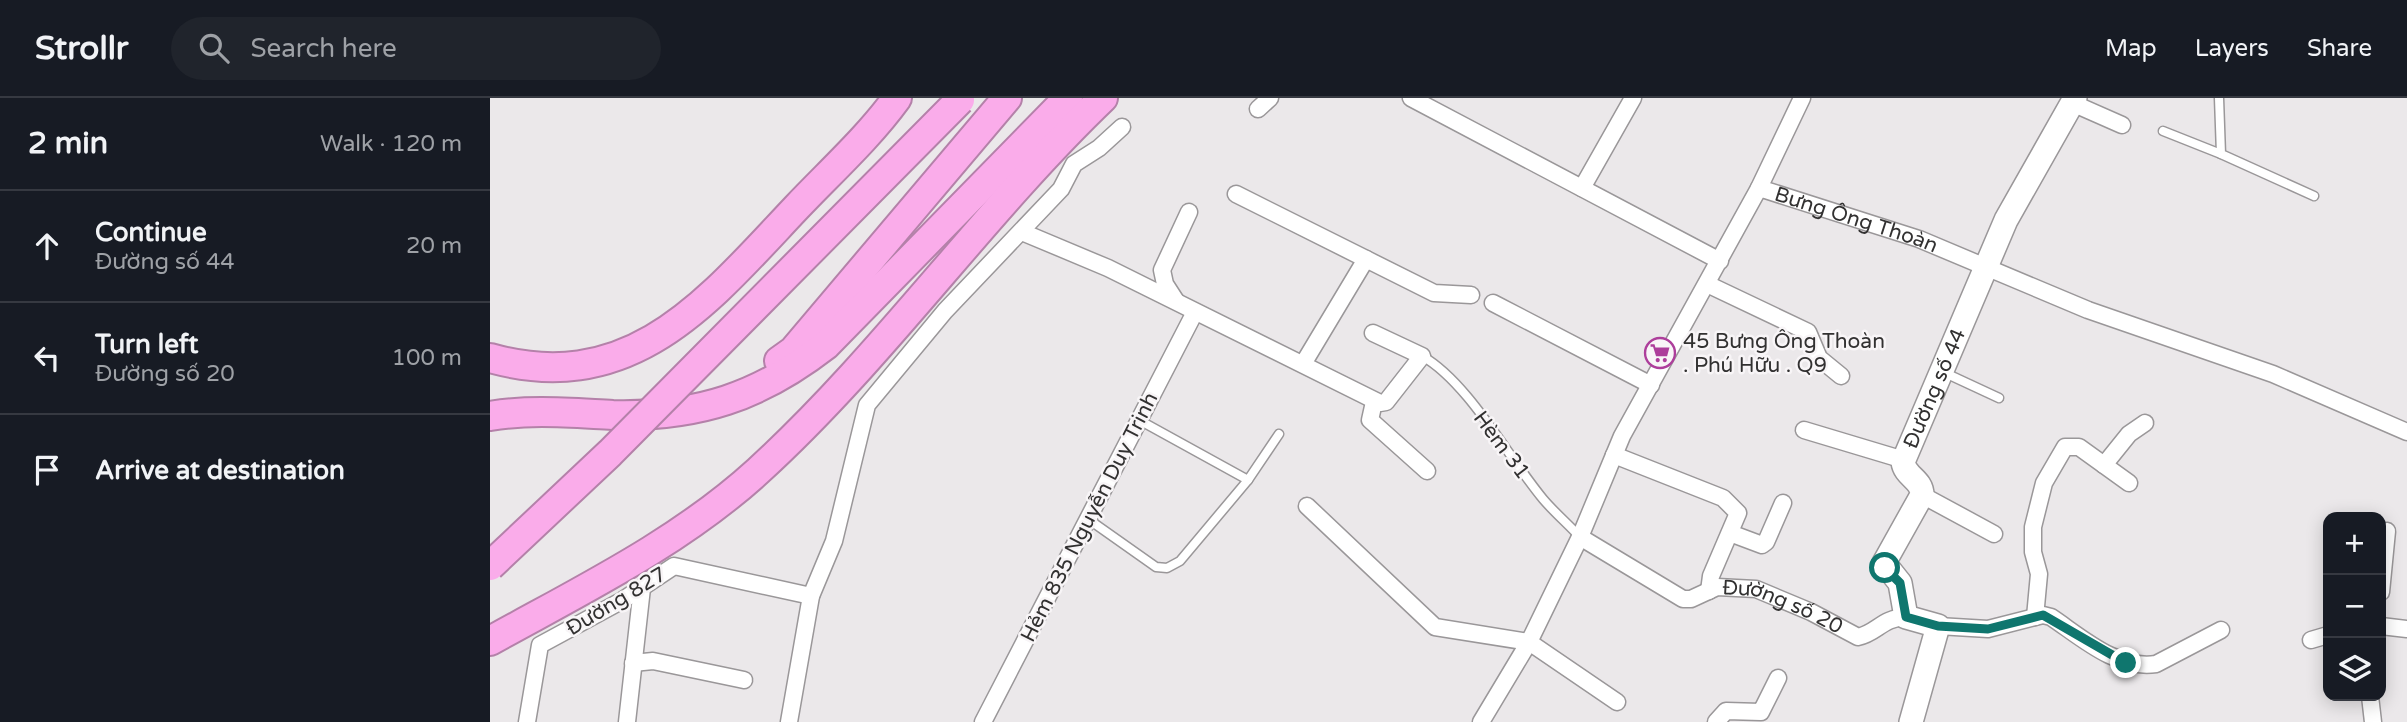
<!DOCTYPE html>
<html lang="en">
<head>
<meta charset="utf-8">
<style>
  :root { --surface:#171b24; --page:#20242c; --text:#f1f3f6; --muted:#9ea1a6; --line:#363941 }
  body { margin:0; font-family:"Varela Round",sans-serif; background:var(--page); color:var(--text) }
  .controls { position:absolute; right:21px; bottom:21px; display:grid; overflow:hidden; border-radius:14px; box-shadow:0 4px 18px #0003 }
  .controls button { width:63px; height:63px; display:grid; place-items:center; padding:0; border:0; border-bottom:2px solid var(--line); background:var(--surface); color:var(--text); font:35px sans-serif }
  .stop { position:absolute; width:21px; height:21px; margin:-16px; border:5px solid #0f766e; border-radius:50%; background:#fff }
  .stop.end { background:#0f766e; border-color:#fff; box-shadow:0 2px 7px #0008 }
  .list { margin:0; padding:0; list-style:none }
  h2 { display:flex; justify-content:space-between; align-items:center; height:91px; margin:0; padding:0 28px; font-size:30px }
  h2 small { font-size:23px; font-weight:400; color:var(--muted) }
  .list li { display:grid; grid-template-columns:46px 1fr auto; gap:21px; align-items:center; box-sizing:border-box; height:112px; padding:0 28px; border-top:2px solid var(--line) }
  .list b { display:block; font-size:26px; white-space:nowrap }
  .list p { margin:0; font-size:23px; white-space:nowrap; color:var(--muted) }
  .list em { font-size:23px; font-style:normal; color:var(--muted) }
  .icon { flex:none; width:38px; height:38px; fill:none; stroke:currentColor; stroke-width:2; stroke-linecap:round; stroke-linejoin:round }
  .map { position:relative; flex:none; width:1917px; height:624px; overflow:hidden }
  header { display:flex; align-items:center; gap:42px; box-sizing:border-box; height:98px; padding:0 35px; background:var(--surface); border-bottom:2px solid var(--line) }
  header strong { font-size:33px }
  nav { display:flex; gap:38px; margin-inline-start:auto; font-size:24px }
  .search { width:490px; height:63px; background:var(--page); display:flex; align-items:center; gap:18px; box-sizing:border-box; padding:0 24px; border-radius:38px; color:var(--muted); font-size:26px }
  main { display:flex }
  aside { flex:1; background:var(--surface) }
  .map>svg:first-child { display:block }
</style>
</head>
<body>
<header>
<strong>Strollr</strong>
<div class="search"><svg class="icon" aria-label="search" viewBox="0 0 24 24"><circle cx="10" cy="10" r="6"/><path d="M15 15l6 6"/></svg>Search here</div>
<nav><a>Map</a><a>Layers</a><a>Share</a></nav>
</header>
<main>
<aside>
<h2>2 min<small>Walk · 120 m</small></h2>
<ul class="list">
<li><svg class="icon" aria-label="ahead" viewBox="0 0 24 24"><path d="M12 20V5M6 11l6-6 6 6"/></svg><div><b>Continue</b><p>Đường số 44</p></div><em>20 m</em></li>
<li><svg class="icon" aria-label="left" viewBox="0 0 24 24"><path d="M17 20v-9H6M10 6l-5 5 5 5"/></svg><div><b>Turn left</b><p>Đường số 20</p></div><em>100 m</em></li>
<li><svg class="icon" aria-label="arrive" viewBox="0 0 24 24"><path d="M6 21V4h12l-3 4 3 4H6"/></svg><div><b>Arrive at destination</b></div></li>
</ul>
</aside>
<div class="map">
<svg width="1917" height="624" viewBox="0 0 1917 624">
  <rect width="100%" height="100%" fill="#ebe8ea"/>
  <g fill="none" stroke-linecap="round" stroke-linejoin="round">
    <g stroke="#9a9799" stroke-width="11">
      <g id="lane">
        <polyline points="1729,0 1731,56 1824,98"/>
        <polyline points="1673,33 1731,56"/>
        <path d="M932 258C978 284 1018 359 1053 401 1064 414 1078 426 1090 439"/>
        <polyline points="1453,274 1509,300"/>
        <polyline points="649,322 758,382 789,336"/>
        <polyline points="598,421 666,469 677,470 690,463 758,382"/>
      </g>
    </g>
    <g stroke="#9a9799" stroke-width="19">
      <g id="street">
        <polyline points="921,0 1230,163"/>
        <polyline points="1582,5 1632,27"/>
        <polyline points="768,11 780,0"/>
        <polyline points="1092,90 1143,0"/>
        <polyline points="1269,90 1312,0"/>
        <polyline points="746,96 876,161 813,266"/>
        <polyline points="532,134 618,170 890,305 896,304 932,258 883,235"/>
        <polyline points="876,161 944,195 981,197"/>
        <polyline points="1217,186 1318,234 1329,260 1351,278"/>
        <polyline points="686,203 675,186 672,172 699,114"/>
        <polyline points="1003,205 1161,287"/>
        <polyline points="884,304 880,322 937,373"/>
        <polyline points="1314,332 1414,362"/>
        <polyline points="1124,357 1233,400 1248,415 1221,478 1219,493"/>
        <polyline points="1614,367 1639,336 1655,325"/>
        <polyline points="1432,397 1504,436"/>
        <polyline points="817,408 945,529 1039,544 1127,604"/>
        <polyline points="1240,435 1272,447 1276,444 1293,405"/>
        <path id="s1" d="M1090 439 1193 501H1201L1227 489 1266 491 1321 514 1368 539C1387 535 1392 520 1416 519"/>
        <polyline points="1891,494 1897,433"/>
        <polyline points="1545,519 1549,476 1543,454 1543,429 1554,385 1575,349 1589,349 1639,385"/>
        <path d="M1448 528 1498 531 1553 517 1561 519C1591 539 1627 572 1666 566L1731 532"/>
        <polyline points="1891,528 1917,531"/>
        <polyline points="1821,542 1838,537"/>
        <polyline points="143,565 163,563 254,582"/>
        <polyline points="1880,598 1883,624"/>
        <polyline points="37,624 50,547 133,502 184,468 321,498"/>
        <polyline points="137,624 152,490"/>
        <polyline points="299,624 321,498 344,443 377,307 455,213 571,91 584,66 609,50 632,29"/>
        <polyline points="493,624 705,214"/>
        <path id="s2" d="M991 624 1039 544 1090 439 1132 338 1269 90 1429 141 1598 212 1783 276 1917 334"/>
        <polyline points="1226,624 1236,613 1271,614 1288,580"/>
      </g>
    </g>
    <g stroke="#9a9799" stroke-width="26">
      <g id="secondary">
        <path id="s3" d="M1421 624 1448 528 1416 519 1410 485 1394 465 1432 397C1432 381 1415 379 1413 364L1516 122 1585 0"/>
      </g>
    </g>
    <g stroke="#b481a9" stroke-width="32">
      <g id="highway">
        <path d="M0 260C142 300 219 202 306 110 340 74 378 40 407 0"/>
        <polyline points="289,263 303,253 517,0"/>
        <path d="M0 318C40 311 82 315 123 317 208 319 269 299 336 247L578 0"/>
        <path d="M0 543C92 492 189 445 268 373 393 259 491 117 613 0"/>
      </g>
    </g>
    <use href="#lane" stroke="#fff" stroke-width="8"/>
    <use href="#street" stroke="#fff" stroke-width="16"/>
    <use href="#secondary" stroke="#fff" stroke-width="23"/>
    <use href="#highway" stroke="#faacea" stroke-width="28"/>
    <g stroke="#b481a9" stroke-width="32" stroke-linecap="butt">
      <polyline id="highway-bridge" points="0,468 120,355 470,2"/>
    </g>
    <use href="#highway-bridge" stroke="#faacea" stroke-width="28"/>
  </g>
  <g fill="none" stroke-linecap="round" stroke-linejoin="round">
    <polyline stroke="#0f766e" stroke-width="9" points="1395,470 1410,485 1416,519 1448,528 1498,531 1553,517 1636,565"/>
  </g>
  <defs>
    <g id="supermarket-ring" transform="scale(1.575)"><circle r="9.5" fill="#f8f5f7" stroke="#ad3e9b" stroke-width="1.5"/><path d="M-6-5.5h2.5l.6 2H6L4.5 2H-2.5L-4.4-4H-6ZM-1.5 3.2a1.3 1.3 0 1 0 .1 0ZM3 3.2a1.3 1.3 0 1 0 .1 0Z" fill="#ad3e9b"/></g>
  </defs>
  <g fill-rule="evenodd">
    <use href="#supermarket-ring" x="1170" y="255"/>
  </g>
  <g text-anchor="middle" stroke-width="5" stroke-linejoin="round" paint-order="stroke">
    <g font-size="21" fill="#323131" stroke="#f8f5f7">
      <text dy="7" stroke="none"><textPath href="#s2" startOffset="705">Bưng Ông Thoàn</textPath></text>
      <text dy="7" stroke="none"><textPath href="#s3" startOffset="390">Đường số 44</textPath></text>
      <text transform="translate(1012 347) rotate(53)" y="7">Hèm 31</text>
      <text transform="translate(599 419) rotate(-63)" y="7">Hẻm 835 Nguyễn Duy Trinh</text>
      <text transform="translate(126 503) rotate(-31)" y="7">Đường 827</text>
      <text dy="7" stroke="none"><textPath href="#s1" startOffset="226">Đường số 20</textPath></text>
    </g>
    <g font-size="21" fill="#323131" stroke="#f8f5f7" text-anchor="start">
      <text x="1193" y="250">45 Bưng Ông Thoàn<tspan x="1193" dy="24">. Phú Hữu . Q9</tspan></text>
    </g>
  </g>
</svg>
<div class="controls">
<button>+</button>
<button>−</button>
<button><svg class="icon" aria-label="layers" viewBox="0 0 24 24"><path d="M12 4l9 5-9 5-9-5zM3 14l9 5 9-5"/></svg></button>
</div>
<div class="stop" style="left:1395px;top:470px"></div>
<div class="stop end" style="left:1636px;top:565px"></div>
</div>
</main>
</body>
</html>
